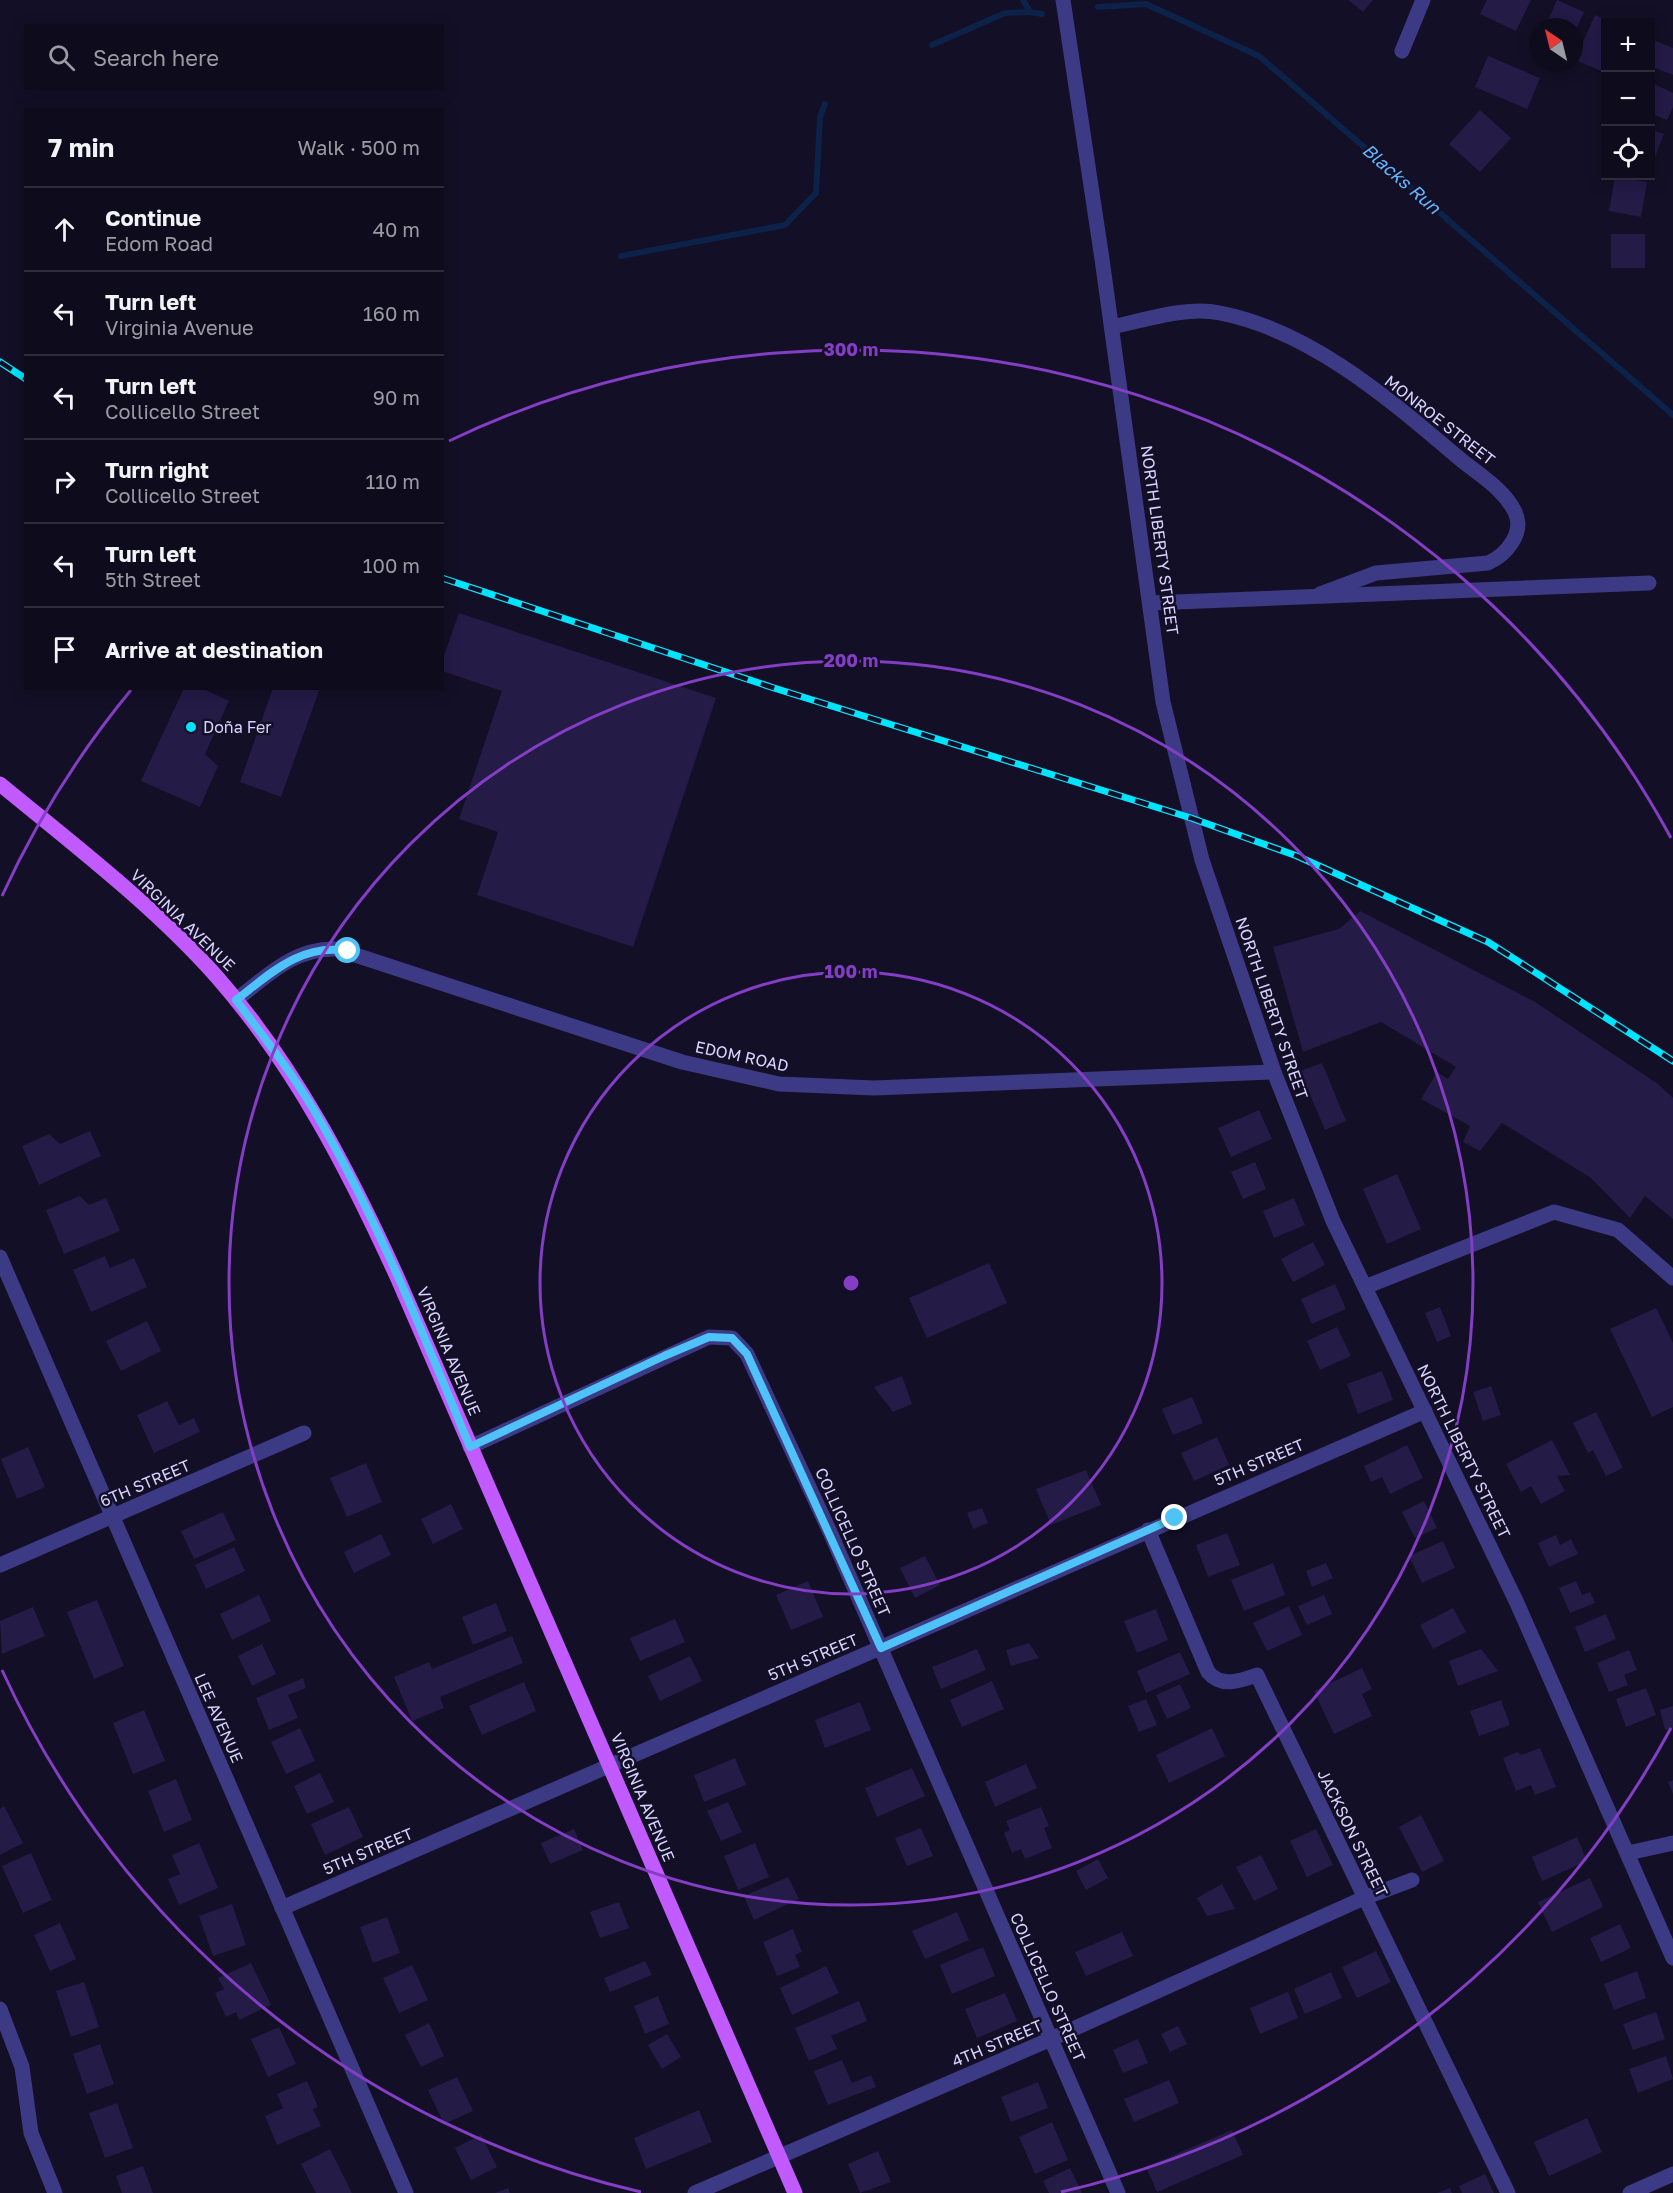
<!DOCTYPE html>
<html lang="en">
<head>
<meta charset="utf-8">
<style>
  :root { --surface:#0e0b1c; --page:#171425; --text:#f1f3f6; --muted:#9b9ba3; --line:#2e2b3b }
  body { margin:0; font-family:"Golos Text",sans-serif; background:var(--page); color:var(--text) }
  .controls { position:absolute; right:18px; top:18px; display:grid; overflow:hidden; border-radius:0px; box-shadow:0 3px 15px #0003 }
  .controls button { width:54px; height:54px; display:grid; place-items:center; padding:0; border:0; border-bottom:2px solid var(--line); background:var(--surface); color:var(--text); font:30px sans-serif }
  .compass { position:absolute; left:1529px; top:18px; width:54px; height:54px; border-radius:50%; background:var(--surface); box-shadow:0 3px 15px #0003; rotate:325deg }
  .stop { position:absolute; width:18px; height:18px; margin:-14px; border:4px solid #4fc3f7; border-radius:50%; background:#fff }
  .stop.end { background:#4fc3f7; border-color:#fff; box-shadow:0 2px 6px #0008 }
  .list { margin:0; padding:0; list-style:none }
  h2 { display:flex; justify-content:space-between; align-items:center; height:78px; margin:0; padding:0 24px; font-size:26px }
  h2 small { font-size:20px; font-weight:400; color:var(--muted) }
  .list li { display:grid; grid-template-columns:39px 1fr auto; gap:18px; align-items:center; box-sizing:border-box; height:84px; padding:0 24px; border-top:2px solid var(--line) }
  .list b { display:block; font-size:22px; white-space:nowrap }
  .list p { margin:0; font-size:20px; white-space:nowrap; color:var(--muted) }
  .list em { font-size:20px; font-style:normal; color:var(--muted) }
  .icon { flex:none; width:33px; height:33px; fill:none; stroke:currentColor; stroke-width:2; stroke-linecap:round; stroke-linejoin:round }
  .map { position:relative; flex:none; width:1673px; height:2193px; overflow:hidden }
  .search { position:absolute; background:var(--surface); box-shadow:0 3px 15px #0003; left:24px; top:24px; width:420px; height:66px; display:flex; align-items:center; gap:15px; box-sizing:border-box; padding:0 21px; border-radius:0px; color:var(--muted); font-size:22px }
  .panel { position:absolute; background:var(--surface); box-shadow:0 3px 15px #0003; left:24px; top:108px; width:420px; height:582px; border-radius:0px }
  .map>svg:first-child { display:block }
</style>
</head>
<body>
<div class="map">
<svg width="1673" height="2193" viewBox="0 0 1673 2193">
  <rect width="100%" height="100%" fill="#130f26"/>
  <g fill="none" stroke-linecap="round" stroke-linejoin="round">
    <g stroke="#0c2248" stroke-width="6">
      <polyline points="1023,0 1030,12 1042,14"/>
      <polyline points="1098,7 1146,4 1259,56 1673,415"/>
      <polyline points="932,45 1005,13 1030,12"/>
      <polyline points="621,256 785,225 816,193 820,117 825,104"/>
    </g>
  </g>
  <g fill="#241b47">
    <polygon points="1348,0 1373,0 1363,12"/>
    <polygon points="1487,0 1531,0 1516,31 1480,14"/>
    <polygon points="1557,0 1584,12 1574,34 1574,27 1545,27"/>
    <polygon points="1595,15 1611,22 1606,22 1606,73 1575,60"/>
    <polygon points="1651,39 1673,48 1673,75 1650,66"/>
    <polygon points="1488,56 1540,78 1527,109 1475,87"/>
    <polygon points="1650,82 1673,93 1673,107 1667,120 1650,113"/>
    <polygon points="1480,110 1511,138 1480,172 1449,144"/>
    <polygon points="1650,129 1664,134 1651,167 1650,167"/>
    <polygon points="1615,177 1647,182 1641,217 1609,211"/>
    <rect x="1611" y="234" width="34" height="34"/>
    <polygon points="459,613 716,698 633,947 477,895 498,832 459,819 502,691 442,671 442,661"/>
    <polygon points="184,688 201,688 229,701 205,754 218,766 200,807 141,781"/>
    <polygon points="273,688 320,688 281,797 240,782"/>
    <polygon points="1360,911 1535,1002 1658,1084 1673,1098 1673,1219 1645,1196 1630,1218 1591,1178 1502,1123 1480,1151 1463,1142 1470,1126 1421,1099 1437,1072 1448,1079 1456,1067 1381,1022 1303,1052 1273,947 1339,929"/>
    <polygon points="1322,1063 1346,1121 1325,1130 1300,1071"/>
    <polygon points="1259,1110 1272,1139 1231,1157 1218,1128"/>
    <polygon points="90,1131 101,1156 39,1185 22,1146 49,1134 60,1144"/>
    <polygon points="1255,1162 1266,1189 1243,1199 1231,1172"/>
    <polygon points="1397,1174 1421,1229 1387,1244 1363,1189"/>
    <polygon points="80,1196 89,1205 106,1198 120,1231 64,1254 46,1210"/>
    <polygon points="1294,1198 1305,1225 1274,1238 1263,1211"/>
    <polygon points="1313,1242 1325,1265 1293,1282 1281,1259"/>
    <polygon points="105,1256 110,1268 134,1258 147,1287 91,1312 73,1270"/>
    <polygon points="989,1263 1007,1303 927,1338 909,1298"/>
    <polygon points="1335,1284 1346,1309 1312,1324 1301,1299"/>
    <polygon points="1440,1307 1451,1336 1437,1342 1425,1313"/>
    <polygon points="1656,1308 1673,1343 1673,1407 1652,1417 1610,1329"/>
    <polygon points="147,1321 161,1351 121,1371 106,1341"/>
    <polygon points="1337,1327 1351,1356 1320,1370 1307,1341"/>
    <polygon points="1382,1371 1393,1400 1358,1414 1347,1384"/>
    <polygon points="902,1376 912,1404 893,1412 874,1387"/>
    <polygon points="1491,1386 1501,1415 1483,1421 1473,1392"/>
    <polygon points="1192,1397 1203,1423 1173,1435 1162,1409"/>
    <polygon points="167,1401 179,1425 194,1418 200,1432 154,1453 137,1415"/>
    <polygon points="1596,1412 1623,1468 1606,1476 1593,1450 1588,1453 1573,1423"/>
    <polygon points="1217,1437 1229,1465 1194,1481 1181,1453"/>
    <polygon points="1552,1440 1570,1475 1557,1476 1565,1491 1541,1504 1531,1486 1521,1492 1506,1464"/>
    <polygon points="1407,1445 1423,1478 1390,1494 1382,1477 1371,1482 1364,1466"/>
    <polygon points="28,1447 45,1487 17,1499 1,1459"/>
    <polygon points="366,1463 382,1502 347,1517 330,1478"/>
    <polygon points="1086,1470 1101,1505 1051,1525 1036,1489"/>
    <polygon points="1424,1501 1437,1528 1415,1538 1402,1512"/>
    <polygon points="451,1504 463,1529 433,1544 421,1519"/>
    <polygon points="982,1508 988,1523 973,1529 967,1513"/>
    <polygon points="223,1512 236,1540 194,1559 181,1531"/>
    <polygon points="1227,1533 1240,1565 1208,1577 1196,1545"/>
    <polygon points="381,1534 391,1555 354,1573 344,1552"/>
    <polygon points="1556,1535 1560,1545 1571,1539 1578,1554 1549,1567 1538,1543"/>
    <polygon points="1443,1541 1455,1568 1422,1583 1409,1556"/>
    <polygon points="234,1547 245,1571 206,1589 195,1565"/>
    <polygon points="925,1556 940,1585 915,1598 900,1568"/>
    <polygon points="1273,1563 1285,1595 1244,1611 1231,1580"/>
    <polygon points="1326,1563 1333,1578 1312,1587 1306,1571"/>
    <polygon points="808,1581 823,1617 791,1630 776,1595"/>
    <polygon points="1576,1581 1582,1595 1590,1592 1595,1603 1570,1613 1559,1588"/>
    <polygon points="259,1595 271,1621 232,1640 220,1614"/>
    <polygon points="1324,1595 1332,1614 1307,1625 1298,1606"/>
    <polygon points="97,1600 124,1666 94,1679 67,1612"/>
    <polygon points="496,1603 507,1631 473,1645 462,1617"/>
    <polygon points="1289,1606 1302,1635 1267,1651 1253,1623"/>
    <polygon points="33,1607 45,1636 2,1654 0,1621"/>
    <polygon points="1453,1608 1466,1632 1433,1649 1420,1625"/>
    <polygon points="1156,1609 1168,1640 1137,1653 1124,1621"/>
    <polygon points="1606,1614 1616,1639 1585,1652 1575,1627"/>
    <polygon points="675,1619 685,1642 640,1661 630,1638"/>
    <polygon points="512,1636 523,1663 440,1697 444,1708 412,1721 394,1677 429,1662 432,1669"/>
    <polygon points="1029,1643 1039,1658 1011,1666 1006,1650"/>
    <polygon points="262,1644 276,1674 252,1686 238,1656"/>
    <polygon points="977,1649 986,1670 941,1689 932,1667"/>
    <polygon points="1481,1649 1498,1671 1458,1686 1449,1661"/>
    <polygon points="1629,1650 1637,1670 1624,1675 1628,1685 1609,1692 1597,1663"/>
    <polygon points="1180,1652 1190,1674 1146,1693 1137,1671"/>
    <polygon points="690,1656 702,1681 660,1701 648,1676"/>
    <polygon points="1362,1668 1372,1689 1362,1694 1372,1716 1334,1734 1314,1691"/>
    <polygon points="303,1678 306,1688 288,1695 298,1718 269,1730 256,1698"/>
    <polygon points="992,1681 1004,1709 962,1727 950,1700"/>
    <polygon points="524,1682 536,1711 482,1735 469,1706"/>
    <polygon points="1180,1684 1191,1708 1167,1719 1156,1695"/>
    <polygon points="1646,1688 1656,1715 1626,1727 1616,1699"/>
    <polygon points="1146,1699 1157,1725 1139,1732 1128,1706"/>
    <polygon points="1501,1700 1510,1725 1479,1736 1470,1711"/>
    <polygon points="860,1702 871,1730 825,1748 815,1720"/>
    <polygon points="1673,1706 1673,1728 1665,1730 1660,1710"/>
    <polygon points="144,1710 165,1761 133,1774 113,1723"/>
    <polygon points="300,1728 315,1761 286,1774 271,1742"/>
    <polygon points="1212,1728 1225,1756 1169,1783 1156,1755"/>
    <polygon points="1540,1748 1556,1787 1535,1795 1531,1785 1516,1791 1503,1758 1517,1752 1521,1755"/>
    <polygon points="735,1758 746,1785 704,1802 694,1775"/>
    <polygon points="1026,1764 1037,1788 995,1807 985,1782"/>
    <polygon points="912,1768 925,1796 877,1817 865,1788"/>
    <polygon points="320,1773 334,1802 307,1814 294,1786"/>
    <polygon points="176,1779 192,1820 164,1832 148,1791"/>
    <polygon points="1673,1780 1673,1794 1668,1782"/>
    <polygon points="728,1802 742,1832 721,1841 707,1811"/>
    <polygon points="4,1806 23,1843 0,1855 0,1809"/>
    <polygon points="349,1807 363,1837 325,1855 311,1824"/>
    <polygon points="1041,1807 1049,1826 1044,1828 1052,1848 1025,1859 1021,1849 1012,1853 1004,1833 1010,1830 1006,1821"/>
    <polygon points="1421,1815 1444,1861 1422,1872 1399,1827"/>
    <polygon points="921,1828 933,1856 907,1866 895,1838"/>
    <polygon points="574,1829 583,1850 550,1864 541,1843"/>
    <polygon points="1316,1829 1333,1865 1307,1877 1290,1841"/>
    <polygon points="1577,1837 1587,1861 1542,1881 1532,1857"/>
    <polygon points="199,1843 218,1888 179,1905 168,1879 180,1874 172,1855"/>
    <polygon points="755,1843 769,1877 738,1890 724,1856"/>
    <polygon points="31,1853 52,1900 23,1913 2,1866"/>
    <polygon points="1261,1855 1278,1889 1254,1901 1236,1867"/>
    <polygon points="1098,1859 1108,1878 1086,1890 1076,1871"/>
    <polygon points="788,1877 799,1899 754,1920 744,1896"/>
    <polygon points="1590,1878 1603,1907 1552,1932 1538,1902"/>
    <polygon points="1222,1884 1235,1909 1207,1916 1197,1898"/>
    <polygon points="619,1902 629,1928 600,1938 590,1912"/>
    <polygon points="232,1904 246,1945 213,1956 199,1916"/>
    <polygon points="957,1912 969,1940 925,1959 912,1931"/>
    <polygon points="387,1917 400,1953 373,1963 360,1927"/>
    <polygon points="60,1923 76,1959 50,1971 34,1935"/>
    <polygon points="1620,1924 1631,1948 1601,1962 1590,1938"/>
    <polygon points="793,1929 802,1952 795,1955 800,1967 777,1976 763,1942"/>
    <polygon points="1122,1932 1133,1956 1086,1976 1075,1952"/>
    <polygon points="983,1947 995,1976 952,1994 940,1965"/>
    <polygon points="1376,1951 1391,1982 1357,1998 1342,1967"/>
    <polygon points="645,1961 652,1975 610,1992 604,1978"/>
    <polygon points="251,1963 271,2005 239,2020 236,2012 226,2017 215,1993 224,1989 218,1978"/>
    <polygon points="412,1965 428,2000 399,2013 383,1978"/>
    <polygon points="826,1966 839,1993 792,2015 780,1988"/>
    <polygon points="1637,1971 1646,1998 1614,2010 1604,1984"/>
    <polygon points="1331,1972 1342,1998 1305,2014 1294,1989"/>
    <polygon points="84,1982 99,2027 71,2037 56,1991"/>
    <polygon points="1288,1992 1298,2018 1260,2034 1250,2008"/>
    <polygon points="1005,1993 1017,2021 977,2038 965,2009"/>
    <polygon points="658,1996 669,2024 645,2034 634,2006"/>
    <polygon points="859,2001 867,2021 831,2036 837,2049 809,2061 795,2028"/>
    <polygon points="1656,2012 1665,2039 1633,2050 1623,2024"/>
    <polygon points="429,2023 444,2056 421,2067 405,2035"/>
    <polygon points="1178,2026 1187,2044 1170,2052 1161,2034"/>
    <polygon points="279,2027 296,2064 268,2077 251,2039"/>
    <polygon points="667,2034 681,2057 662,2069 648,2045"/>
    <polygon points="1138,2039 1148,2063 1123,2073 1113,2050"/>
    <polygon points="100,2044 114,2084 87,2094 73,2054"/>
    <polygon points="1666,2056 1673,2079 1638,2093 1629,2069"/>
    <polygon points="842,2060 852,2083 871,2075 876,2087 828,2105 814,2071"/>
    <polygon points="457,2077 473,2111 444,2124 428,2090"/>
    <polygon points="1169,2080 1179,2103 1134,2122 1124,2099"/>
    <polygon points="307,2081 318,2107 313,2109 321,2126 277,2145 265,2116 283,2108 277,2094"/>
    <polygon points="1038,2082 1048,2108 1011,2122 1001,2097"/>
    <polygon points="117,2103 133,2148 105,2158 89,2113"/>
    <polygon points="699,2110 712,2142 646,2169 634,2138"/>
    <polygon points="1587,2118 1602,2152 1549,2176 1534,2142"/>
    <polygon points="1052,2122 1068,2160 1035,2174 1019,2137"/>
    <polygon points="1232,2130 1243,2155 1157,2192 1146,2167"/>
    <polygon points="481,2135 497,2167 471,2180 455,2148"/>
    <polygon points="330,2149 352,2193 316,2193 301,2164"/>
    <polygon points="878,2151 891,2182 860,2193 848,2164"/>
    <polygon points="143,2166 153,2193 122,2193 116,2176"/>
    <polygon points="1070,2168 1082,2193 1049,2193 1043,2181"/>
    <polygon points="1485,2174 1494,2193 1462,2193 1459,2186"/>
    <polygon points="508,2188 510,2193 495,2193"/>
    <polygon points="1450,2188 1452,2193 1437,2193"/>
  </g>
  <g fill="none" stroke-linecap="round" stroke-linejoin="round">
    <g stroke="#3d3a85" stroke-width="15">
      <polyline points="1063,0 1102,259 1163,702 1202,860 1274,1072 1333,1221 1517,1603 1673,1958"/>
      <polyline points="1402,51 1423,0"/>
      <path d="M1112 327C1146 320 1185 306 1220 313 1312 331 1390 400 1460 459 1478 474 1504 489 1515 512 1525 533 1506 555 1488 563L1376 573 1320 594"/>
      <polyline points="1151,603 1649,583"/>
      <path d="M236 1000C267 976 295 947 337 949L682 1062 779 1084 874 1088 1274 1072"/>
      <polyline points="0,1257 406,2193"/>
      <polyline points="1365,1287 1554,1212 1618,1230 1673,1278"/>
      <polyline points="470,1447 709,1337 732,1338 747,1354 830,1532 1118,2193"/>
      <path d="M1148 1530 1208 1672C1221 1688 1240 1681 1257 1675L1508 2193"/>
      <polyline points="0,1565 304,1433"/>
      <polyline points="1628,1853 1673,1843"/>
      <polyline points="282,1908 1425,1411"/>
      <polyline points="0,2009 22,2067 31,2133 55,2193"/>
      <polyline points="695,2193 1051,2039 1364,1898 1412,1880"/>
      <polyline points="1630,2193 1673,2174"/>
    </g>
    <path stroke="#c25bff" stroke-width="15" d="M0 784C74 845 153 905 217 977 295 1066 349 1171 398 1279L795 2193"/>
    <g stroke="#00e5ff" stroke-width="7">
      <g id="rail">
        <polyline points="0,362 26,379"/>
        <polyline points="442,578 774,688 1191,818 1297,856 1488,942 1673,1061"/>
      </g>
    </g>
    <use href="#rail" stroke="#130f26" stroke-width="4.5" stroke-dasharray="14" stroke-linecap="butt"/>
  </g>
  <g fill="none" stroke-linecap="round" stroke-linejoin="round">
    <path stroke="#4fc3f7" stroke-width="8" d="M348 951C301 943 271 973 236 1000 264 1037 292 1073 315 1112 377 1218 423 1334 470 1447L664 1356 709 1337 732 1338 747 1354 881 1648 1175 1518"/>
  </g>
  <g fill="none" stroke="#843dc5" stroke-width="3">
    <circle cx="851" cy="1283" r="311"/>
    <circle cx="851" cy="1283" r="622"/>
    <path d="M1671 1728A933 933 0 0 1 1061 2192M641 2192A933 933 0 0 1 2 1670M2 896A933 933 0 0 1 131 690M449 441A933 933 0 0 1 1671 838"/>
  </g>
  <circle fill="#00e5ff" stroke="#130f26" stroke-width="2" cx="191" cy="727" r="6"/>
  <g text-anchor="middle" stroke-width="5" stroke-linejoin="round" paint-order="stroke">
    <g font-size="16" fill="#d9d4ff" stroke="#130f26">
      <text transform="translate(1440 420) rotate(38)" y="6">MONROE STREET</text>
      <text transform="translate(1160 540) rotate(82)" y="6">NORTH LIBERTY STREET</text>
      <text transform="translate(183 920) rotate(44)" y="6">VIRGINIA AVENUE</text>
      <text transform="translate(1272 1008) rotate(71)" y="6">NORTH LIBERTY STREET</text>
      <text transform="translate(742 1056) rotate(12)" y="6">EDOM ROAD</text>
      <text transform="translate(449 1351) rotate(67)" y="6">VIRGINIA AVENUE</text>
      <text transform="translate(1464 1451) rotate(64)" y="6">NORTH LIBERTY STREET</text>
      <text transform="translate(1259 1462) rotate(-23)" y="6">5TH STREET</text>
      <text transform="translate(145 1483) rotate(-23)" y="6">6TH STREET</text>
      <text transform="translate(853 1542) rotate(66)" y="6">COLLICELLO STREET</text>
      <text transform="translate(813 1657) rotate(-23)" y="6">5TH STREET</text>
      <text transform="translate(219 1718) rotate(66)" y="6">LEE AVENUE</text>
      <text transform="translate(643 1797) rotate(67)" y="6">VIRGINIA AVENUE</text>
      <text transform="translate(1353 1833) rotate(64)" y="6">JACKSON STREET</text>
      <text transform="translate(368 1851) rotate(-23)" y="6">5TH STREET</text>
      <text transform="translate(1048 1987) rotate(66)" y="6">COLLICELLO STREET</text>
      <text transform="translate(997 2043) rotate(-23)" y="6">4TH STREET</text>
    </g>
    <g font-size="16" fill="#d9d4ff" stroke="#130f26" text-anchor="start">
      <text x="203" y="733">Doña Fer</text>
    </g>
    <g font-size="18" font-style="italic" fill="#62b6ff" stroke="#130f26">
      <text transform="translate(1401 179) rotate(41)" y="6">Blacks Run</text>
    </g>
  </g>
  <circle cx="851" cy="1283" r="9" fill="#843dc5" stroke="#130f26" stroke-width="3"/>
  <g font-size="18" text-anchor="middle" font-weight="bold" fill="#843dc5" stroke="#130f26" stroke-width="5" stroke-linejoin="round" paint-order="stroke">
    <text x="851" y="356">300 m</text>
    <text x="851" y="667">200 m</text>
    <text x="851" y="978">100 m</text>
  </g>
</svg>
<div class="controls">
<button>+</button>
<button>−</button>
<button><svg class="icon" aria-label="locate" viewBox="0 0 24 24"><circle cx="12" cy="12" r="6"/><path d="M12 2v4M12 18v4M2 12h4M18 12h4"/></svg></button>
</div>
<svg class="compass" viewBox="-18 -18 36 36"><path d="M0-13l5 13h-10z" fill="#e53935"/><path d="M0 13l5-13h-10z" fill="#9b9ba3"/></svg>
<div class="stop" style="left:348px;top:951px"></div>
<div class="stop end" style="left:1175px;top:1518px"></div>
<div class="search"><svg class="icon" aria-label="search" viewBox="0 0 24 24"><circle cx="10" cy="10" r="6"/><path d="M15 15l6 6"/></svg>Search here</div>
<section class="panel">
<h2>7 min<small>Walk · 500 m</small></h2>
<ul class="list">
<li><svg class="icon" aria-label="ahead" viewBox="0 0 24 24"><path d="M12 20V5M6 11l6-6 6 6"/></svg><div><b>Continue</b><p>Edom Road</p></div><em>40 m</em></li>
<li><svg class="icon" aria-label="left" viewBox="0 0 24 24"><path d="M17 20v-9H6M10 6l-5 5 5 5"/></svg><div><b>Turn left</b><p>Virginia Avenue</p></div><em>160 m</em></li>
<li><svg class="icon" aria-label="left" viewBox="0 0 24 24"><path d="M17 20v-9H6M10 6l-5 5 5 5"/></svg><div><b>Turn left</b><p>Collicello Street</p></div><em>90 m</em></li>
<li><svg class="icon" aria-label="right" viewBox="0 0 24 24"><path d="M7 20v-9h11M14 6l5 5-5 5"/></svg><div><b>Turn right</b><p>Collicello Street</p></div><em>110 m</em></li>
<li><svg class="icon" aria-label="left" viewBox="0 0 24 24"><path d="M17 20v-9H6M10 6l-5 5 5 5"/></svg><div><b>Turn left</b><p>5th Street</p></div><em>100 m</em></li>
<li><svg class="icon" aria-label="arrive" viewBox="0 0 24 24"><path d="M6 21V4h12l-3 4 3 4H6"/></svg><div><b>Arrive at destination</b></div></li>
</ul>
</section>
</div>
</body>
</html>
